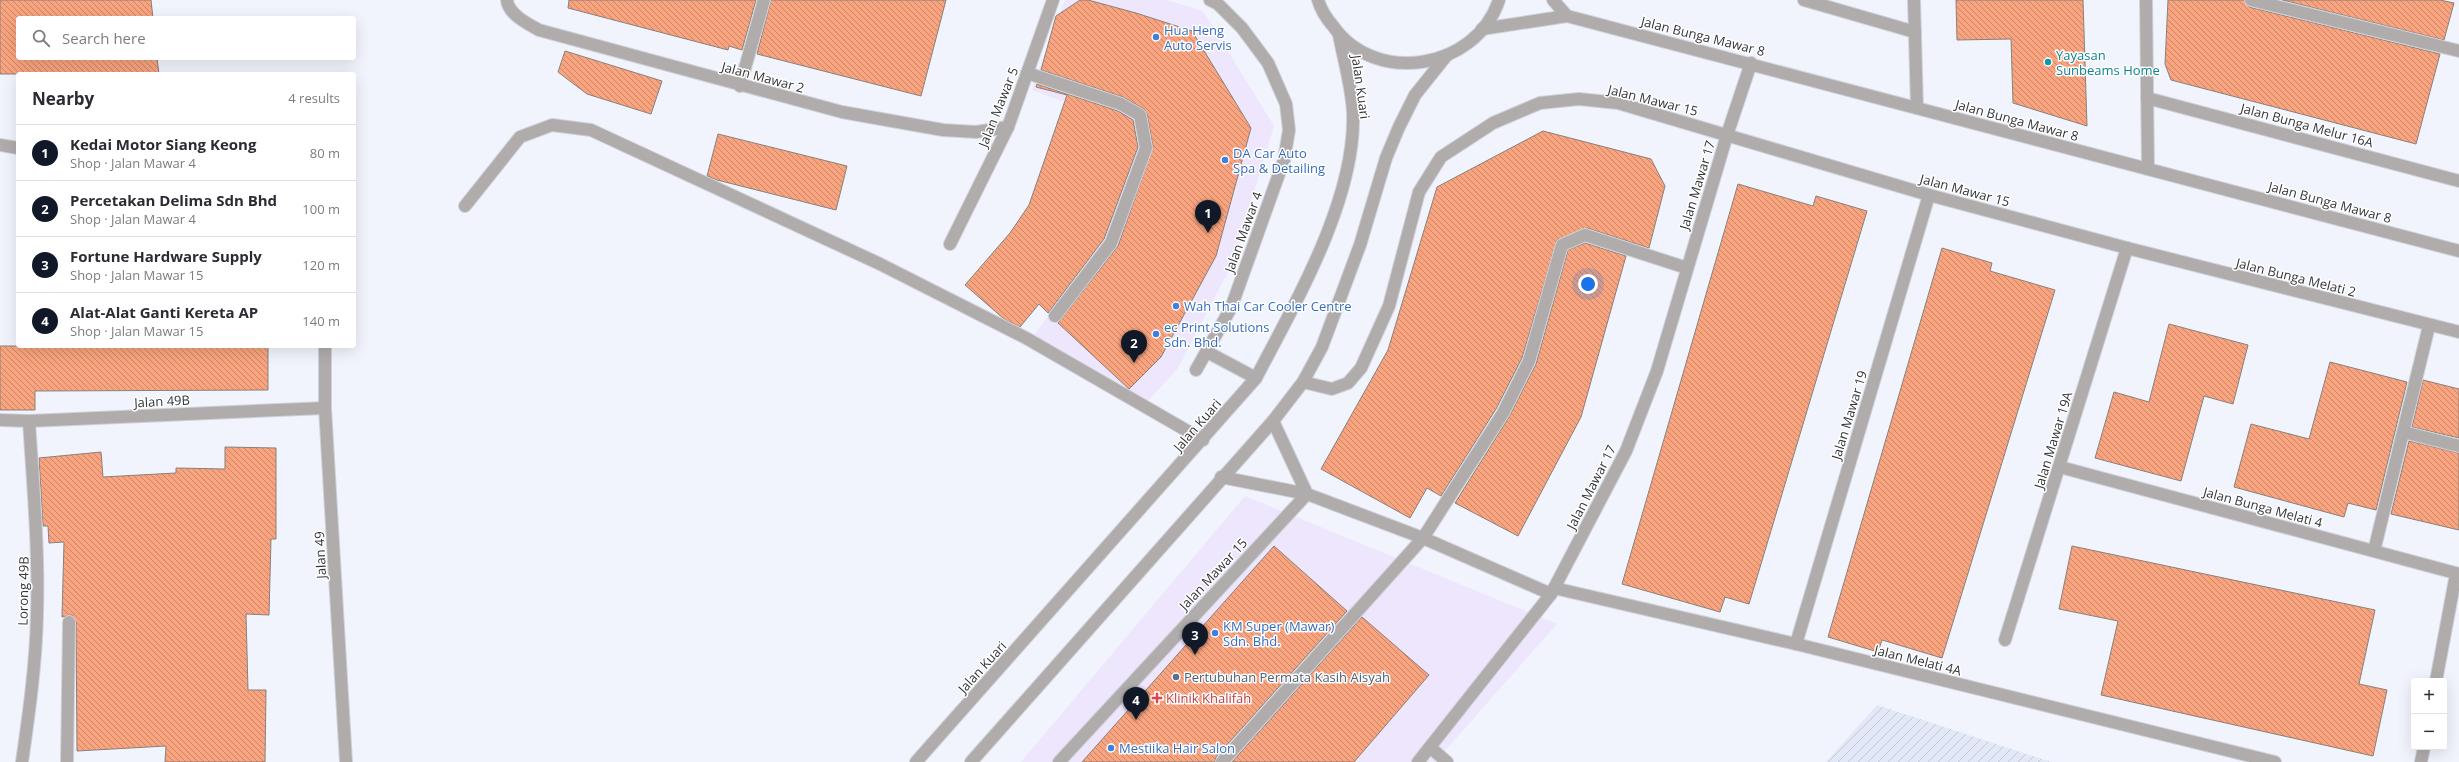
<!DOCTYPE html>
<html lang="en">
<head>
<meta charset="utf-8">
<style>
  :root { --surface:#fff; --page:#f2f2f3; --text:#2b2b33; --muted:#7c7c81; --line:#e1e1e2; --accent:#111827 }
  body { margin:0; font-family:"Open Sans",sans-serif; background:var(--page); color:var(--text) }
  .controls { position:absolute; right:12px; bottom:12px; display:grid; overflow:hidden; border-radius:4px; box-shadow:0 4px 16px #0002 }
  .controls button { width:36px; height:36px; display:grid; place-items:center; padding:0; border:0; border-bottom:1px solid var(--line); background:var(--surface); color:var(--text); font:20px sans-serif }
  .you { position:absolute; left:1588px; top:284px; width:14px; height:14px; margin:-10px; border:3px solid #fff; border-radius:50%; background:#1a73e8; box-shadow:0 0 0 6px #1a73e833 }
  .badge { display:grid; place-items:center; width:26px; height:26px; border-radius:50%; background:var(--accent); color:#fff; font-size:13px; font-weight:700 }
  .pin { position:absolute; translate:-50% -33px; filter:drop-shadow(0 1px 2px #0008) }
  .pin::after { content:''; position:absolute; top:21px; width:14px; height:12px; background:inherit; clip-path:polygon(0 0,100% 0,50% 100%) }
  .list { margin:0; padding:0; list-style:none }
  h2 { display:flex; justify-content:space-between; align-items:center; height:52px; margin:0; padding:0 16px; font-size:17px }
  h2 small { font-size:13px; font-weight:400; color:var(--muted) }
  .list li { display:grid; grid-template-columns:26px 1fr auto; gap:12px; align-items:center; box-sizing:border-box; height:56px; padding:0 16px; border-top:1px solid var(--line) }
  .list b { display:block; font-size:15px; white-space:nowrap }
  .list p { margin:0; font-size:13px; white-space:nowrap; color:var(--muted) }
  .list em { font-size:13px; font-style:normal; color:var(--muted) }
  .icon { flex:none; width:22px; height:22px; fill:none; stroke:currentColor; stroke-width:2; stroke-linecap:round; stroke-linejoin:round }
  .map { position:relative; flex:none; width:2459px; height:762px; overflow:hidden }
  .search { position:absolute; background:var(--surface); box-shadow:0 4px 16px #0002; left:16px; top:16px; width:340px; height:44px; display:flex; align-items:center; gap:10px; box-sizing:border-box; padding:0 14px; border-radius:4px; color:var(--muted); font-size:15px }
  .panel { position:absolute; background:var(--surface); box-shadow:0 4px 16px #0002; left:16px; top:72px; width:340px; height:276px; border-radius:4px }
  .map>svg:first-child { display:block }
</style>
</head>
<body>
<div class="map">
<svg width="2459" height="762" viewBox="0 0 2459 762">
  <defs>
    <pattern id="industrial-furrows" width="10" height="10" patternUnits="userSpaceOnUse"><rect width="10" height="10" fill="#e2e8f7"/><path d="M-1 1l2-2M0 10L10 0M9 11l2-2" fill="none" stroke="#c2c8d4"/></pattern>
    <pattern id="building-back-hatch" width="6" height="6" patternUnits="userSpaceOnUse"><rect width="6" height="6" fill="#f9a47e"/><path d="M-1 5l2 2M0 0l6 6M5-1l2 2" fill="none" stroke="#ca8668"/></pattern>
  </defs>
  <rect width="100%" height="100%" fill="#f1f4fc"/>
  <g fill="#eee6fc">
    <polygon points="1065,0 1167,0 1203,11 1274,126 1232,264 1178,368 1148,401 1034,335 1104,242 1135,148 1134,128 1032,90"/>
    <polygon points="1245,496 1557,624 1435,762 1021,762"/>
  </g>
  <polygon fill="url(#industrial-furrows)" points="1877,705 2051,762 1826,762"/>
  <g fill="url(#building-back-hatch)" stroke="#88807d">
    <polygon points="0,0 151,0 153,18 18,18 18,58 157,58 159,74 0,74"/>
    <polygon points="569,0 756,0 742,50 729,46 728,50 568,8"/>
    <polygon points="771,0 946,0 921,96 757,54"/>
    <polygon points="1080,0 1088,0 1136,13 1192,31 1251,128 1216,256 1161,357 1129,389 1058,323 1118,246 1153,147 1147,114 1144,109 1123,97 1041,70 1056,16"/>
    <polygon points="1956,0 2083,0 2087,126 2013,103 2011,39 1957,40"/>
    <polygon points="2168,0 2244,0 2249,7 2440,54 2416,144 2171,80 2165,64"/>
    <polygon points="2282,0 2440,0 2454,3 2444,40"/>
    <polygon points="565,51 662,81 651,114 587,94 558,72"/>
    <polygon points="1037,84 1118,111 1133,120 1138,147 1104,239 1048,313 1039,304 1020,327 1004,319 965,285 1010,233 1029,205 1067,95 1036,87"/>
    <polygon points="1543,131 1651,159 1665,186 1649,248 1587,228 1557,240 1522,358 1496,409 1441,496 1427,488 1410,518 1321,469 1388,350 1437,187"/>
    <polygon points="718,134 847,166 836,210 717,180 707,176"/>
    <polygon points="1738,184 1813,206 1816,196 1867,211 1749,604 1725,597 1720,612 1622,584"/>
    <polygon points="1585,243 1626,256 1581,417 1518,536 1455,503 1509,417 1536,364 1568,250"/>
    <polygon points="1942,248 1992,263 1990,271 2055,290 1942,658 1882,640 1878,652 1828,637"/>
    <polygon points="2169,324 2248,345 2233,404 2204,396 2181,481 2095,458 2114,392 2149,402"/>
    <polygon points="0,346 268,346 268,390 35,391 35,410 0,410"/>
    <polygon points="2330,362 2407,382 2376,510 2348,503 2344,517 2234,487 2251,424 2309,439"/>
    <polygon points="2423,380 2459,389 2459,438 2412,427"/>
    <polygon points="2409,441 2459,453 2459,530 2391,514"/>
    <polygon points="225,447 276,448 276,539 271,539 269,615 246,614 248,690 266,690 265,762 165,762 166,746 77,751 76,622 72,615 62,617 64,542 49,543 48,526 43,526 39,458 101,452 103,477 176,473 176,468 225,469"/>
    <polygon points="1274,546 1347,611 1216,757 1215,762 1082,762"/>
    <polygon points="2072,546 2375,610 2359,684 2387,690 2373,756 2101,695 2118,621 2059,609"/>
    <polygon points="1362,617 1429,675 1354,762 1232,762"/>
  </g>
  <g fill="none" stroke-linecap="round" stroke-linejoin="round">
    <g stroke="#cfd2d9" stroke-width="14">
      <g id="minor">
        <path d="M507 0C508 14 528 24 539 30L842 112 943 130 976 132 1008 127"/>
        <path d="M1318 0C1321 10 1326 18 1333 26 1375 86 1476 70 1499 0"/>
        <polyline points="1553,0 1567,16"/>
        <polyline points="1804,0 1915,32"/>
        <polyline points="1914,0 1917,108"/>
        <polyline points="2146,0 2148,169"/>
        <polyline points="2251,0 2459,51"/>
        <polyline points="1482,29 1567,16 2459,251"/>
        <polyline points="1027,73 1121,104 1140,115 1146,148 1111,243 1055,316"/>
        <polyline points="740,86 764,0"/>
        <polyline points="2147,98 2459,181"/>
        <polyline points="0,145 18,148"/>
        <polyline points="465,206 520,137 552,125 591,130 880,264 1026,338 1203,440"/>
        <polyline points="950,244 1008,127 1053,0"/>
        <polyline points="325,346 325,408 346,762"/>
        <polyline points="1207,352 1256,378"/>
        <polyline points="1196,370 1231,308 1284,160 1289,130 1286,104 1268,63 1242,28 1218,4 1210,0"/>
        <polyline points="1303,382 1332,389 1348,383 1361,368 1389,306 1419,192 1441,157 1493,123 1540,103 1579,99 1618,103 1929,195 2127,248 2459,332"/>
        <polyline points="0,420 29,421 325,408"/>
        <polyline points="1273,421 1307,494"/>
        <polyline points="2403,432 2459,446"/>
        <polyline points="2060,467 2459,574"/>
        <polyline points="1221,477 1307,494 1423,538 1551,594"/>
        <polyline points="2374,551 2429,326"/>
        <polyline points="1554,588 1796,644 2275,762"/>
        <polyline points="2005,640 2127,248"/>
        <polyline points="1796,644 1929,195"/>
        <polyline points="2436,681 2456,574"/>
        <polyline points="1431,748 1447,762"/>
        <path d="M22 762C29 713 36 664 37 614 39 550 33 485 29 421"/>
        <polyline points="67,762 69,622"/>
        <path d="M916 762 1256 378C1295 303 1356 200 1353 113 1352 88 1344 61 1339 35"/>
        <polyline points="971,762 1273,421 1303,382 1322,347 1360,245 1386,158 1399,127 1415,95 1447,55"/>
        <polyline points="1059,762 1307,494"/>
        <polyline points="1222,762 1423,538 1503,413 1529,361 1562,245 1585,235 1687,268"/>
        <polyline points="1418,762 1551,594 1626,451 1657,371 1727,135 1751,63"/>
        <polyline points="2421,762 2424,747"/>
      </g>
    </g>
    <use href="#minor" stroke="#b0acac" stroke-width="12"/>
  </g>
  <g fill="#3f7fe0" stroke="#fff" stroke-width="1.5">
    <circle cx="1156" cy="37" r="4"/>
    <circle cx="1225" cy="160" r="4"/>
    <circle cx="1176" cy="306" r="4"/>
    <circle cx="1156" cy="334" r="4"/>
    <circle cx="1215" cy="633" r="4"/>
    <circle cx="1111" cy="748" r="4"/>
  </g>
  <circle fill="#0f9aa8" stroke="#fff" stroke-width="1.5" cx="2048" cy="62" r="4"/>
  <circle fill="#5c6f8a" stroke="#fff" stroke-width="1.5" cx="1176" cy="677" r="4"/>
  <path fill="#e0444e" stroke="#fff" stroke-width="1.5" d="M1155 692h4v4h4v4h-4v4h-4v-4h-4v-4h4z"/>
  <g text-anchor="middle" stroke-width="3" stroke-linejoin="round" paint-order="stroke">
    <g font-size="13" fill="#366cbe" stroke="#fff" text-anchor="start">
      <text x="1164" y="35">Hua Heng<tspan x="1164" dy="15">Auto Servis</tspan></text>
      <text x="1233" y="158">DA Car Auto<tspan x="1233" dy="15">Spa &amp; Detailing</tspan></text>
      <text x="1184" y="311">Wah Thai Car Cooler Centre</text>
      <text x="1164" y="332">ec Print Solutions<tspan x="1164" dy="15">Sdn. Bhd.</tspan></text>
      <text x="1223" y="631">KM Super (Mawar)<tspan x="1223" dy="15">Sdn. Bhd.</tspan></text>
      <text x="1119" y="753">Mestiika Hair Salon</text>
    </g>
    <g font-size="13" fill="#343538" stroke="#fff">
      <text transform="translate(1703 36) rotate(14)" y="5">Jalan Bunga Mawar 8</text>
      <text transform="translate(763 77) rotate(15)" y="5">Jalan Mawar 2</text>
      <text transform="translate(1361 87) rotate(82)" y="5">Jalan Kuari</text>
      <text transform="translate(1653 100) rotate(14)" y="5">Jalan Mawar 15</text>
      <text transform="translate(998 107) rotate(-68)" y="5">Jalan Mawar 5</text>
      <text transform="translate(2017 120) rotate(15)" y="5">Jalan Bunga Mawar 8</text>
      <text transform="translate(2307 125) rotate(15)" y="5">Jalan Bunga Melur 16A</text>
      <text transform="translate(1697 185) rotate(-73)" y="5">Jalan Mawar 17</text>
      <text transform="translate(1965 190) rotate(15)" y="5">Jalan Mawar 15</text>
      <text transform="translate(2330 202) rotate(15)" y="5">Jalan Bunga Mawar 8</text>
      <text transform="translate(1243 232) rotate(-70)" y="5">Jalan Mawar 4</text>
      <text transform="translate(2296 277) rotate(14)" y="5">Jalan Bunga Melati 2</text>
      <text transform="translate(162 401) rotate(-3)" y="5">Jalan 49B</text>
      <text transform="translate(1849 415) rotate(-73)" y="5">Jalan Mawar 19</text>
      <text transform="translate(1197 425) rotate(-49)" y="5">Jalan Kuari</text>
      <text transform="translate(2053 440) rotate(-73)" y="5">Jalan Mawar 19A</text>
      <text transform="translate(1591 487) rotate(-63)" y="5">Jalan Mawar 17</text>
      <text transform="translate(2263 507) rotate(15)" y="5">Jalan Bunga Melati 4</text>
      <text transform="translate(320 555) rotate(-93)" y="5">Jalan 49</text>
      <text transform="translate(1213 574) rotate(-47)" y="5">Jalan Mawar 15</text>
      <text transform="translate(23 591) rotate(-89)" y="5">Lorong 49B</text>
      <text transform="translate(1918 660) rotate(14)" y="5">Jalan Melati 4A</text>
      <text transform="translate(982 667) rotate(-48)" y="5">Jalan Kuari</text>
    </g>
    <g font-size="13" fill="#0d838f" stroke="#fff" text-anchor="start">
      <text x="2056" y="60">Yayasan<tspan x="2056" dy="15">Sunbeams Home</tspan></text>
    </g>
    <g font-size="13" fill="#4e5e75" stroke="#fff" text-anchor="start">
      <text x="1184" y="682">Pertubuhan Permata Kasih Aisyah</text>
    </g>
    <g font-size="13" fill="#be3a42" stroke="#fff" text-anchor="start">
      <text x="1166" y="703">Klinik Khalifah</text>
    </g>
  </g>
</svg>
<div class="controls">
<button>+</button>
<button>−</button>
</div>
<div class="you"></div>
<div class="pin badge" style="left:1208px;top:233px">1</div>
<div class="pin badge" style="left:1134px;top:363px">2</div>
<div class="pin badge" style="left:1195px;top:655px">3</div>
<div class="pin badge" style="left:1136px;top:720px">4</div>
<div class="search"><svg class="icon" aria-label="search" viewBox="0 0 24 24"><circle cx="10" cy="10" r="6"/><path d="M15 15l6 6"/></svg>Search here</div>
<section class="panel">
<h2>Nearby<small>4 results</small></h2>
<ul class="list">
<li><span class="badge">1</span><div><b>Kedai Motor Siang Keong</b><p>Shop · Jalan Mawar 4</p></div><em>80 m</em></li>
<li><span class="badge">2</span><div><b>Percetakan Delima Sdn Bhd</b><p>Shop · Jalan Mawar 4</p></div><em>100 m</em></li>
<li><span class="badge">3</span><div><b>Fortune Hardware Supply</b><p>Shop · Jalan Mawar 15</p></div><em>120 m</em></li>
<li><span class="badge">4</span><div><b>Alat-Alat Ganti Kereta AP</b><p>Shop · Jalan Mawar 15</p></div><em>140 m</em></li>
</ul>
</section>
</div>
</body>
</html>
